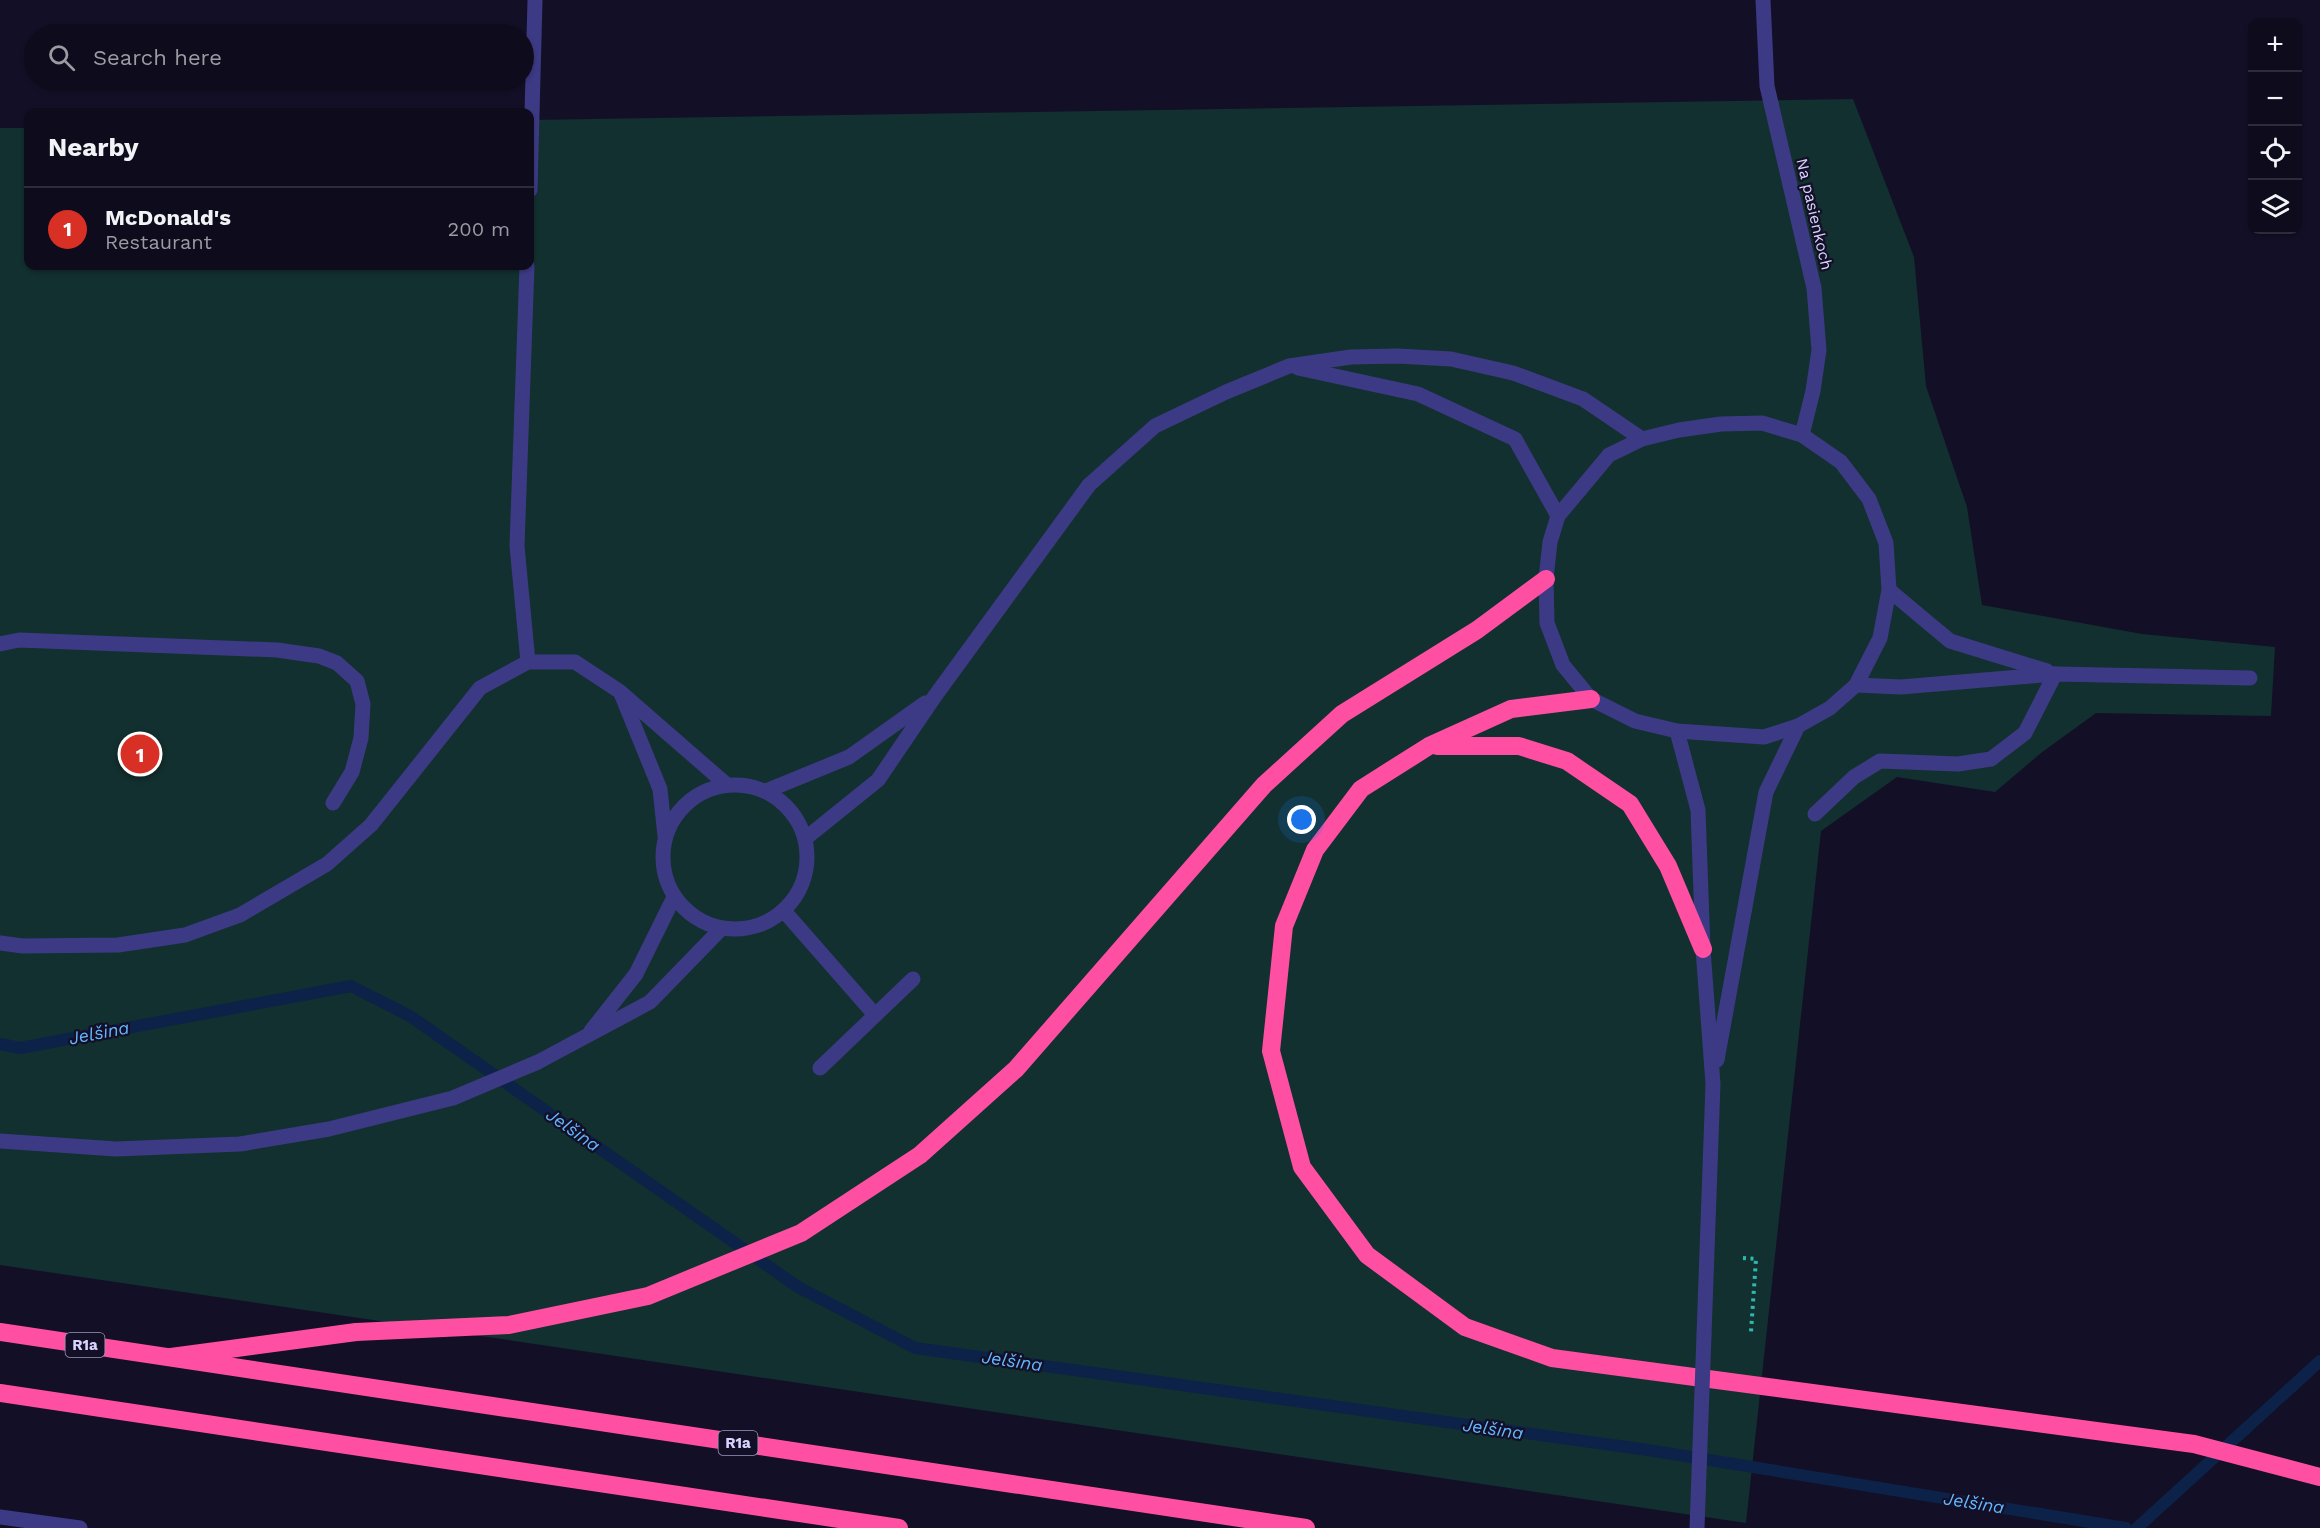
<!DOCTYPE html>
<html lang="en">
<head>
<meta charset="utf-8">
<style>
  :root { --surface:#0e0b1c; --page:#171425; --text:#f1f3f6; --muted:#9b9ba3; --line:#2e2b3b; --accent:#d93025 }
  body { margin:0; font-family:"Work Sans",sans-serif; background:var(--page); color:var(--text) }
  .controls { position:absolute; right:18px; top:18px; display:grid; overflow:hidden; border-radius:12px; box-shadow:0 2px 4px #0004 }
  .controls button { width:54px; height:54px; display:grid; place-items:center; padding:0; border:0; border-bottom:2px solid var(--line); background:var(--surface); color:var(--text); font:30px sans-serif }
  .you { position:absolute; left:1302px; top:820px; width:21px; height:21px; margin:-15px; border:4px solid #fff; border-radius:50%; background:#1a73e8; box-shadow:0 0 0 9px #1a73e833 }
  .badge { display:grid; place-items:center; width:39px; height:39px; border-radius:50%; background:var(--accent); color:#fff; font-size:20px; font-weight:700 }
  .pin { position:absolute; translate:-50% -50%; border:3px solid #fff; box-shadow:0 2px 6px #0006 }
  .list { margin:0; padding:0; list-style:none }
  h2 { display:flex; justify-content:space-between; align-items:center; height:78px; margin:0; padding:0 24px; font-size:26px }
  h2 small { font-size:20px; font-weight:400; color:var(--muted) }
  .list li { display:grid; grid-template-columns:39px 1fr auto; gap:18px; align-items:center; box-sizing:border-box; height:84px; padding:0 24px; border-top:2px solid var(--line) }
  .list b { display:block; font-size:22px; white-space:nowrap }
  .list p { margin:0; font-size:20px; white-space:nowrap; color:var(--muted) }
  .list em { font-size:20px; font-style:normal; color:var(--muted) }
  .icon { flex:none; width:33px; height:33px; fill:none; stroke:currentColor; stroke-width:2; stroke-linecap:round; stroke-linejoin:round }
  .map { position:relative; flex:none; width:2320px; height:1528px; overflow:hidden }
  .search { position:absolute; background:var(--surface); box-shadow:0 2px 4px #0004; left:24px; top:24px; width:510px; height:66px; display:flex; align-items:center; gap:15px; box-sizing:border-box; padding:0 21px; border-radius:33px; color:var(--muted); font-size:22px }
  .panel { position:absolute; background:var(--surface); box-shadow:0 2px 4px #0004; left:24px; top:108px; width:510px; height:162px; border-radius:12px }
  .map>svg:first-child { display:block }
</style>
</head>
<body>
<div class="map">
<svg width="2320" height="1528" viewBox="0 0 2320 1528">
  <rect width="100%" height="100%" fill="#130f26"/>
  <polygon fill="#12302f" points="1853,99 1914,257 1926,386 1967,507 1982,605 2142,634 2275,647 2271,716 2096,713 2041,753 1995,792 1897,777 1821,831 1746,1523 0,1265 0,128 28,128 28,266 530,266 530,120"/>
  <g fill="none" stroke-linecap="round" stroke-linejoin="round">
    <g stroke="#0c2248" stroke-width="12">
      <polyline points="0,1044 20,1048 351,986 410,1016 798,1287 915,1348 1648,1450 2126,1528"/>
      <polyline points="2137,1528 2320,1361"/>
    </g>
    <polyline stroke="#2fb8b0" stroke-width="4" stroke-dasharray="3 4.5" stroke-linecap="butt" points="1743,1258 1756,1259 1751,1332"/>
    <g stroke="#3d3a85" stroke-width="15">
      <polyline points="530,190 535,0"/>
      <polyline points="527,266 517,546 528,662"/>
      <polyline points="0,644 19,640 277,650 319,656 337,663 357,681 363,704 361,738 352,772 333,803"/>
      <polyline points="622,696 660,789 665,836"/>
      <polyline points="1815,814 1854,777 1880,761 1958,764 1991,759 2025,733 2055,674"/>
      <polyline points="784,911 875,1015"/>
      <polyline points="0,943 23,946 118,945 185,935 240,915 327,864 371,825 480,688 528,662 575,662 619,691 727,785"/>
      <polyline points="820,1068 913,979"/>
    </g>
    <g stroke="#3d3a85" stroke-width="15">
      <polyline points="1763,0 1767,86 1814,288 1819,350 1813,391 1802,435"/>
      <polyline points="1298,368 1418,394 1515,439 1558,516"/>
      <polygon points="1762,423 1802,435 1841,462 1869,499 1886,543 1889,590 1880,638 1856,685 1830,708 1798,726 1764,737 1677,731 1635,721 1591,699 1563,665 1547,623 1546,579 1550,542 1558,516 1609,455 1642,439 1679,430 1721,424"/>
      <polyline points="1889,590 1950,641 2047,671"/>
      <polyline points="1856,685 1901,687 2055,674 2250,678"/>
      <polyline points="1677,731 1698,810 1703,949 1713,1084 1704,1335"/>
      <circle cx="735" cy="857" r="72"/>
      <polyline points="766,791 849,757 925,703"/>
      <polyline points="806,838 878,780 935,696 1089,485 1155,426 1226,392 1289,366 1351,357 1398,356 1451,359 1513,373 1583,399 1642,439"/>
      <polyline points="591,1031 636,974 674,897"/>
      <polyline points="1717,1060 1766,792 1798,726"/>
      <polyline points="0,1141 116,1149 240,1144 329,1129 453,1098 538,1062 650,1002 721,929"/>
      <polyline points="0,1517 80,1528"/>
    </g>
    <g stroke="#ff4fa3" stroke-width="18">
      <polyline points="1591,699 1511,709 1429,746 1361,789 1315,850 1284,926 1271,1051 1302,1167 1367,1255 1465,1327 1552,1358 2194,1444 2320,1477"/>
      <polyline points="1437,746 1519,746 1567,761 1630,804 1668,866 1703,949"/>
      <polyline points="0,1332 1306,1528"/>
      <polyline points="171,1357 356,1332 509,1325 648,1296 801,1233 920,1155 1016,1069 1264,785 1342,714 1477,630 1546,579"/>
      <polyline points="0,1393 899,1528"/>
    </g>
    <polyline stroke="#3d3a85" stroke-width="15" points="1697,1528 1704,1335"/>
  </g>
  <g text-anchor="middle" stroke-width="4.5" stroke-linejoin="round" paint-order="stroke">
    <g fill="#130f26" stroke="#9e99be" stroke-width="1.5">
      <rect x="65.5" y="1333" width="39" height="24" rx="4.5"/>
      <rect x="718.5" y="1431" width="39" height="24" rx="4.5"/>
    </g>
    <g font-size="15" font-weight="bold" fill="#d9d4ff">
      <text x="85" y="1350">R1a</text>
      <text x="738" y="1448">R1a</text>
    </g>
    <g font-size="16" fill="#d9d4ff" stroke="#130f26">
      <text transform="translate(1815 214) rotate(77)" y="6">Na pasienkoch</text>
    </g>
    <g font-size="18" font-style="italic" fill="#62b6ff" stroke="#130f26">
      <text transform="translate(99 1033) rotate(-11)" y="6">Jelšina</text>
      <text transform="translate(573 1130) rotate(35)" y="6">Jelšina</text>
      <text transform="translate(1012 1361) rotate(8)" y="6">Jelšina</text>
      <text transform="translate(1493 1429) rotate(8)" y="6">Jelšina</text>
      <text transform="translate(1974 1503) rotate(9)" y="6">Jelšina</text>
    </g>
  </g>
</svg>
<div class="controls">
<button>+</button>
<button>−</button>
<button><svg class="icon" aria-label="locate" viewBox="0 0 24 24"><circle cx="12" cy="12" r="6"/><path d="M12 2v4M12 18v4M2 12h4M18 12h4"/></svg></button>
<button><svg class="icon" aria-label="layers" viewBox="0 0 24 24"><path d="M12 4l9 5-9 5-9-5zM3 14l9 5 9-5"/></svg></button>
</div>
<div class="you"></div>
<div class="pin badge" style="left:140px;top:754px">1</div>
<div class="search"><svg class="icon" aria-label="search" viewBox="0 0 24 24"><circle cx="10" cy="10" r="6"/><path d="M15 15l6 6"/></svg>Search here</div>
<section class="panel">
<h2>Nearby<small></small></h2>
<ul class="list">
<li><span class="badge">1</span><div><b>McDonald's</b><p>Restaurant</p></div><em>200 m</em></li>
</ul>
</section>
</div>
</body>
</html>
